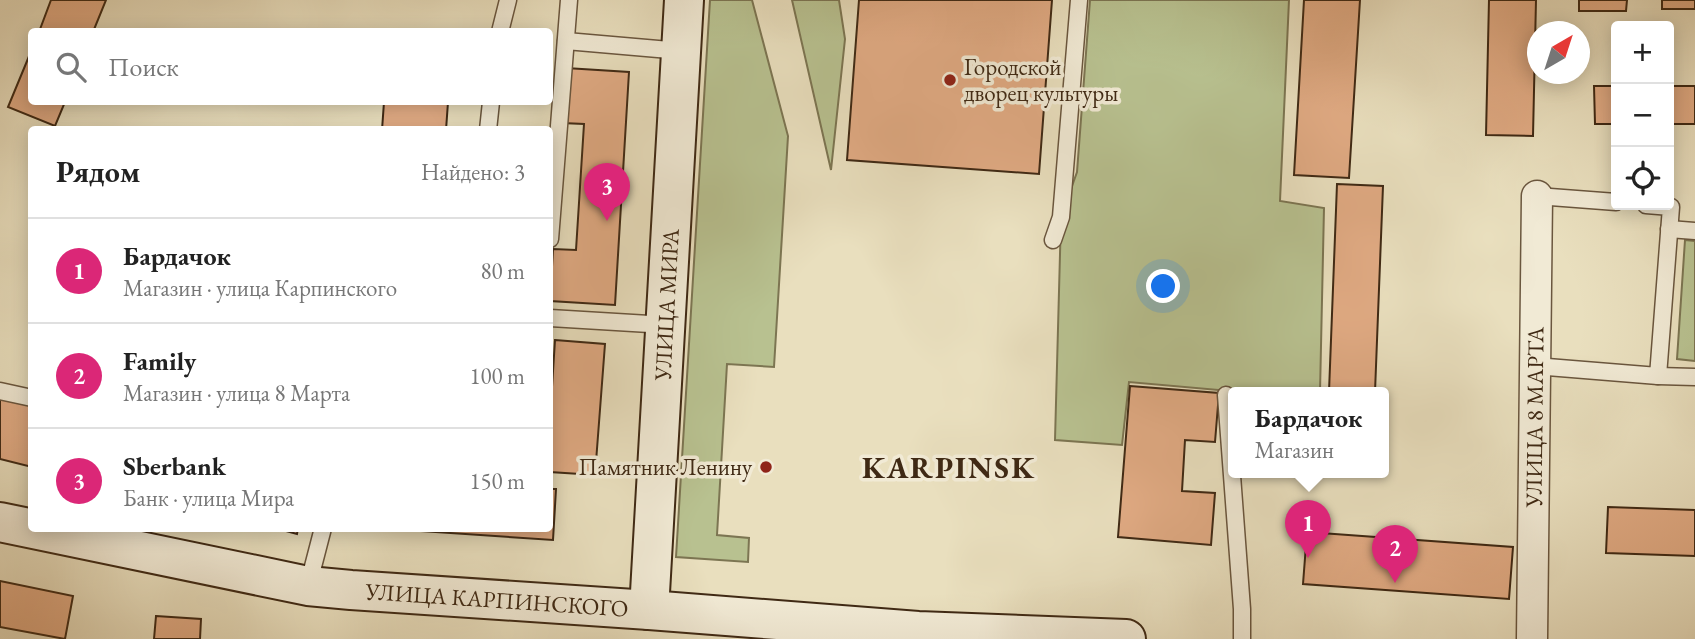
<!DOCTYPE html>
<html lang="ru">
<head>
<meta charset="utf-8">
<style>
  :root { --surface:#fff; --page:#f2f2f2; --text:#222; --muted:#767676; --line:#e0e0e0; --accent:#db2777 }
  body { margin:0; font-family:"EB Garamond",serif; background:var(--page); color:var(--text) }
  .controls { position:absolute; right:21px; top:21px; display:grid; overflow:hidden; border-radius:7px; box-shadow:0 4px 18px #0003 }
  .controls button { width:63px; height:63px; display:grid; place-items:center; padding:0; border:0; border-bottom:2px solid var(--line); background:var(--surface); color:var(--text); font:35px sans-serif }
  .compass { position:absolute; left:1527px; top:21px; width:63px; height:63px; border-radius:50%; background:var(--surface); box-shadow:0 4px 18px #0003; rotate:39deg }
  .you { position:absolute; left:1164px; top:287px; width:24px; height:24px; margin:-18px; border:5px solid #fff; border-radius:50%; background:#1a73e8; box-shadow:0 0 0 10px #1a73e833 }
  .badge { display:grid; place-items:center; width:46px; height:46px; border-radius:50%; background:var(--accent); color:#fff; font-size:23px; font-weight:700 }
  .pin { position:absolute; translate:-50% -58px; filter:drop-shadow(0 2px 4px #0008) }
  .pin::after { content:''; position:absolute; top:37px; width:24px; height:21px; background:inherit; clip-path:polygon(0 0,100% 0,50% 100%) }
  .popup { position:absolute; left:1228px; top:387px; width:161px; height:91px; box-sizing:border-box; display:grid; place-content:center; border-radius:7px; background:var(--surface); filter:drop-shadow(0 2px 5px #0005); font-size:23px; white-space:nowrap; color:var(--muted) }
  .popup b { font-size:26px; color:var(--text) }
  .popup::after { content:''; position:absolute; left:50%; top:100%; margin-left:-14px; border:14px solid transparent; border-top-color:var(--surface) }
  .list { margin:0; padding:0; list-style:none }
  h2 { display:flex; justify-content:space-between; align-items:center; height:91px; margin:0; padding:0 28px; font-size:30px }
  h2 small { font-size:23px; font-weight:400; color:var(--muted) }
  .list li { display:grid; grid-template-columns:46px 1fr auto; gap:21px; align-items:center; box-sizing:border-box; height:105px; padding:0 28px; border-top:2px solid var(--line) }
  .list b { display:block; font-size:26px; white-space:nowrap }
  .list p { margin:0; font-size:23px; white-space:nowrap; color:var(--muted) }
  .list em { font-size:23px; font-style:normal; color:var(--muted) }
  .icon { flex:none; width:38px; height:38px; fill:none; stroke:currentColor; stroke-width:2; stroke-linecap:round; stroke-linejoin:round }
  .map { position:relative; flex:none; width:1695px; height:639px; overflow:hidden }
  .search { position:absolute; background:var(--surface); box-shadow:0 4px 18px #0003; left:28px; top:28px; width:525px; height:77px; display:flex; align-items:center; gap:18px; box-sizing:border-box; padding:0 24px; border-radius:7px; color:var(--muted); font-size:26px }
  .panel { position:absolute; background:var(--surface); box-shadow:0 4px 18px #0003; left:28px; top:126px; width:525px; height:406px; border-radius:7px }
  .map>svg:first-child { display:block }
</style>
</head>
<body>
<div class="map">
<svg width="1695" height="639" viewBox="0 0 1695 639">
  <rect width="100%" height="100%" fill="#e9dfbe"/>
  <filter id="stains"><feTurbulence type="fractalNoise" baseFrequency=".00286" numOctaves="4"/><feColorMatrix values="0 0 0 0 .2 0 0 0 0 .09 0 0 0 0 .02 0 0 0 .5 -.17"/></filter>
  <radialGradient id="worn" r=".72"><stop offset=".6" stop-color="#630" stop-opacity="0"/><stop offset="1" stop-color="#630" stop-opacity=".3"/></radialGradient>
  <g fill="#b8c190" stroke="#7c7552" stroke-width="2">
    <polygon points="710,0 752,0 788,136 774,367 727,364 717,535 749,538 748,562 676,557"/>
    <polygon points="792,0 839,0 845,39 831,170"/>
    <polygon points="1090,0 1289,0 1280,201 1324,208 1320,392 1241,392 1129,382 1122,445 1055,440 1061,217 1077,172"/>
    <polygon points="1685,240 1695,241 1695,361 1677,359"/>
  </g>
  <g fill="#e0aa83" stroke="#3f2914" stroke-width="2">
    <polygon points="51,0 106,0 93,32 39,32"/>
    <polygon points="859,0 1052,0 1039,174 847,160"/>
    <polygon points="1304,0 1360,0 1349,178 1294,175"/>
    <polygon points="1489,0 1536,0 1533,136 1486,135"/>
    <polygon points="1579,0 1627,0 1626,11 1579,11"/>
    <rect x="1662" y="0" width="33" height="9"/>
    <polygon points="32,49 32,102 65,102 55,126 8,107"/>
    <polygon points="566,68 629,72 615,305 550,301 553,249 576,250 584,124 562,123"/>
    <polygon points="1594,86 1616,86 1616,124 1595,124"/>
    <rect x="1669" y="86" width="26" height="38"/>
    <polygon points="384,102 448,102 446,130 382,130"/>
    <polygon points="1337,184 1383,186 1375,392 1329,392"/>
    <polygon points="555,340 605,344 595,475 550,472 550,418"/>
    <polygon points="1130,386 1219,393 1215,442 1185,440 1182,491 1215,493 1211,545 1118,537"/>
    <polygon points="0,398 32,406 32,467 0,459"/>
    <polygon points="550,489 556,489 553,540 376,528 550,528"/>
    <polygon points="1608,507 1695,510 1695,556 1606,553"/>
    <polygon points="275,528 298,528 297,534"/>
    <polygon points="1307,532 1513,547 1509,599 1303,584"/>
    <polygon points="0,581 73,596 65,639 0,627"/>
    <polygon points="156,616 201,619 200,639 154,639"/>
  </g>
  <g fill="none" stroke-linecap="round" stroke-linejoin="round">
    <g stroke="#6a563e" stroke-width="19">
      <g id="lane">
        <polyline points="500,32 508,0"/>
        <polyline points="566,41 681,51"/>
        <polyline points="488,130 491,102"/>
        <polyline points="1537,196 1616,202"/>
        <polyline points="1669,229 1695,231"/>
        <polyline points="550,239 569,0"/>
        <polyline points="1053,240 1061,217 1079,0"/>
        <polyline points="550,318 666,325"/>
        <polyline points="1535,366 1658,376 1671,207 1646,205"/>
        <polyline points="1658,376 1695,377"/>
        <polyline points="0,391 32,398"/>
        <polyline points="1226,395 1242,609 1242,639"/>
        <polyline points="308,586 323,528"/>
      </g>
    </g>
    <g stroke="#6a563e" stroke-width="33">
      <g id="street">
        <path id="s1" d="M1532 639 1537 196"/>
      </g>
    </g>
    <g stroke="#3f2914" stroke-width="42">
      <g id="secondary">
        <path id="s2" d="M0 522 308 586 351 590 649 610 918 631 1126 639"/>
        <path id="s3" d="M649 610 684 0"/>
      </g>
    </g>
    <use href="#lane" stroke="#f1ead5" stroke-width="16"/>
    <use href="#street" stroke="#f1ead5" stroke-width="30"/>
    <use href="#secondary" stroke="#f1ead5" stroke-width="38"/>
  </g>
  <g fill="#8f2418" stroke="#f1ead5" stroke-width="2.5">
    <circle cx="950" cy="80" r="7"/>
    <circle cx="766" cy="467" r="7"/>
  </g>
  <g text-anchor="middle" stroke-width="7" stroke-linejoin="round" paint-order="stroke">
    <g font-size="23" fill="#3f2914" stroke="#f1ead5" text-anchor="start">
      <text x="964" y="75">Городской<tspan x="964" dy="26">дворец культуры</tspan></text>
      <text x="752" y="475" text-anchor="end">Памятник Ленину</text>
    </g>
    <g font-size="23" fill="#3f2914" stroke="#f1ead5">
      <text dy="8" stroke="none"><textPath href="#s3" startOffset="306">УЛИЦА МИРА</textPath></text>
      <text dy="8" stroke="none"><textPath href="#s1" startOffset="222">УЛИЦА 8 МАРТА</textPath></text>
      <text dy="8" stroke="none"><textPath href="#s2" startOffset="504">УЛИЦА КАРПИНСКОГО</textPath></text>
    </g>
    <g font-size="30" font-weight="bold" letter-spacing="2" fill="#3f2914" stroke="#f1ead5">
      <text x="949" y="478">KARPINSK</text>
    </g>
  </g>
  <rect width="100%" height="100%" filter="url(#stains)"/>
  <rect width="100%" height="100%" fill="url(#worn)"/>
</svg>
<div class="controls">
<button>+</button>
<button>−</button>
<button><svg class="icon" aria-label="locate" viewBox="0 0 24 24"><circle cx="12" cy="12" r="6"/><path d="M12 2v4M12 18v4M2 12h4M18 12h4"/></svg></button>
</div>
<svg class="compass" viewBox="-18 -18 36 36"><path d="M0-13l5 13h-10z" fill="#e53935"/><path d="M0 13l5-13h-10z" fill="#767676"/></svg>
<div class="you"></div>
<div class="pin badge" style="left:1308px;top:558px">1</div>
<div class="popup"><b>Бардачок</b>Магазин</div>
<div class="pin badge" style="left:1395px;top:583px">2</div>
<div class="pin badge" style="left:607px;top:221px">3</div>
<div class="search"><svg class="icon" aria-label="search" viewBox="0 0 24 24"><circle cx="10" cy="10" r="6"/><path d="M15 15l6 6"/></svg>Поиск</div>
<section class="panel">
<h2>Рядом<small>Найдено: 3</small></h2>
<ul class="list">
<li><span class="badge">1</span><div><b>Бардачок</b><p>Магазин · улица Карпинского</p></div><em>80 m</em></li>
<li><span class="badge">2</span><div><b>Family</b><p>Магазин · улица 8 Марта</p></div><em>100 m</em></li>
<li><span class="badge">3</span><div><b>Sberbank</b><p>Банк · улица Мира</p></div><em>150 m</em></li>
</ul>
</section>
</div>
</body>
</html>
